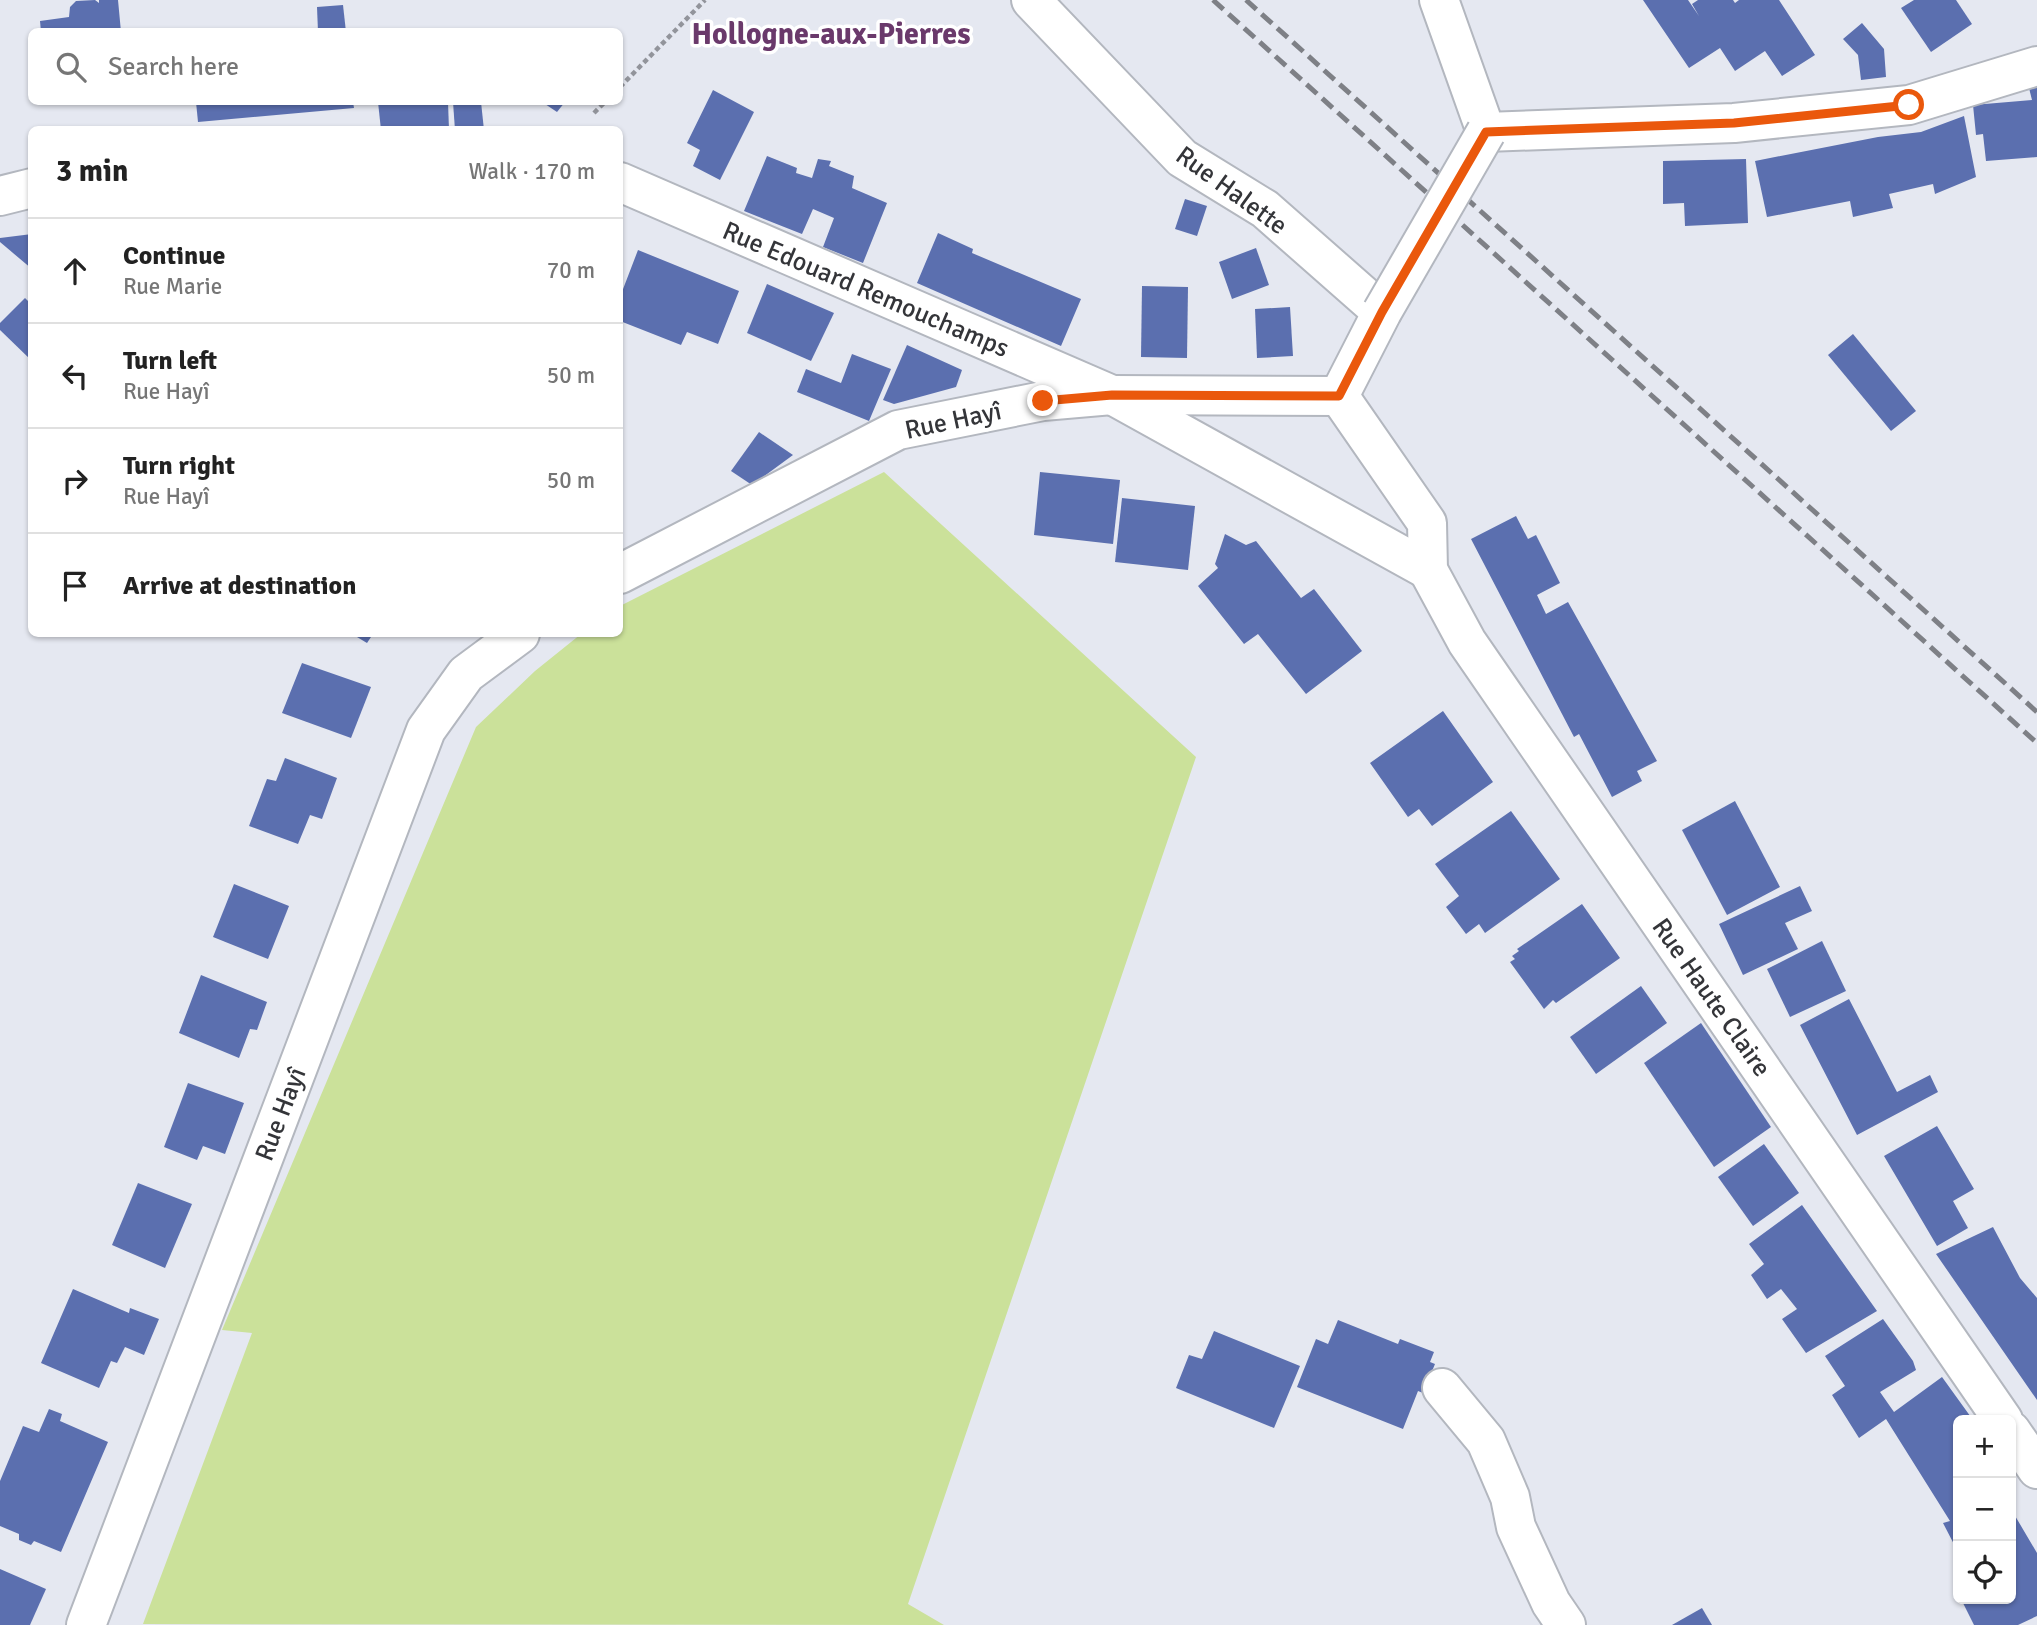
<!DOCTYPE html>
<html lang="en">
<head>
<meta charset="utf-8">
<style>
  :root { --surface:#fff; --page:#f6f6f6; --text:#222; --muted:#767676; --line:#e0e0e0 }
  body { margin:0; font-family:Signika,sans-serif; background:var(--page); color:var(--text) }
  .controls { position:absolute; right:21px; bottom:21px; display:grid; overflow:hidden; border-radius:10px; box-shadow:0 2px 5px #0004 }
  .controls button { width:63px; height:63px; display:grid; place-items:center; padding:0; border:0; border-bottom:2px solid var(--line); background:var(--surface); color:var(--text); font:35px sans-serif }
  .stop { position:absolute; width:21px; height:21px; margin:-16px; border:5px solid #ea580c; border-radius:50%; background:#fff }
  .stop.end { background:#ea580c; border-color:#fff; box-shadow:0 2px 7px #0008 }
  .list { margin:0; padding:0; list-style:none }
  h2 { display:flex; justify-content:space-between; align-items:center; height:91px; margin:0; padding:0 28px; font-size:30px }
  h2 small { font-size:23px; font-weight:400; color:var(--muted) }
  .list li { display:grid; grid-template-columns:46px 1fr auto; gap:21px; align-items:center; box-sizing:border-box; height:105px; padding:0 28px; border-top:2px solid var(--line) }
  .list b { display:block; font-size:26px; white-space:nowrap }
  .list p { margin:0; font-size:23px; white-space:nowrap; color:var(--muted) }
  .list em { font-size:23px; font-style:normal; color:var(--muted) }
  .icon { flex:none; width:38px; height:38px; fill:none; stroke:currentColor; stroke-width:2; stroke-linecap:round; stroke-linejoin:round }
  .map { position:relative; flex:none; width:2037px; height:1625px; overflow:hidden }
  .search { position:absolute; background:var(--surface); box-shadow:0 2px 5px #0004; left:28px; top:28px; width:595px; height:77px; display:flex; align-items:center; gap:18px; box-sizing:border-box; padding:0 24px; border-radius:10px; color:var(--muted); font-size:26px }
  .panel { position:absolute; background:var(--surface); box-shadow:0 2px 5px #0004; left:28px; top:126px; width:595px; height:511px; border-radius:10px }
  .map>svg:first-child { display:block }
</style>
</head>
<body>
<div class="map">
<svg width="2037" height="1625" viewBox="0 0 2037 1625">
  <rect width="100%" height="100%" fill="#e5e8f1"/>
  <polygon fill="#cbe19a" points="884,472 1196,757 908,1604 944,1625 143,1624 252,1333 222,1330 476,727 535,671 581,634 620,634 620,606"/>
  <g fill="#5b6faf">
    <polygon points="95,0 99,3 99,0 118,0 121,32 41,32 40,21 69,17 70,7 76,1"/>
    <polygon points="1643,0 1688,0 1699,16 1692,4 1698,0 1733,0 1735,3 1739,0 1779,0 1815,55 1782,76 1765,51 1735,71 1720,48 1689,68"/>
    <polygon points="1914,0 1956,0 1972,24 1931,52 1901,8"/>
    <polygon points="343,5 346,32 318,32 317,7"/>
    <polygon points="1862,23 1884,49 1886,77 1861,80 1858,55 1843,39"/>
    <polygon points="2037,86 2037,157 1986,161 1983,134 1976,135 1973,105 2032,100 2029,88"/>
    <polygon points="713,90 754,112 720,180 693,166 700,150 687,143"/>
    <polygon points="196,102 353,102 354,108 198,122"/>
    <polygon points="378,102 448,102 449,130 381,130"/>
    <polygon points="453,102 481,102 484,130 455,130"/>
    <polygon points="542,102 565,102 557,112"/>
    <polygon points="1964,116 1976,177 1935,194 1933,184 1889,194 1893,208 1853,217 1850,201 1767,217 1755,161 1878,137 1921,132"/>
    <polygon points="767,156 797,168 796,173 812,178 818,159 831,161 829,166 854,176 852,188 887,203 863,263 823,247 834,218 813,209 802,234 744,211"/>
    <polygon points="1746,159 1748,223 1685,226 1684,203 1663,204 1663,161"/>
    <polygon points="1185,199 1207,206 1197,236 1175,229"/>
    <polygon points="938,233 973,249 972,253 1081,299 1061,346 917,283"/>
    <polygon points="32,234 32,269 0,242 0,238"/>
    <polygon points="1256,248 1269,285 1232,299 1219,262"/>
    <polygon points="638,250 739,291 718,344 687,332 681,345 620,321 620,297"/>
    <polygon points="767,284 834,313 811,361 747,333"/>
    <polygon points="1142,286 1188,287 1187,358 1141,357"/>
    <polygon points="25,298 32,305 32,361 0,330 0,323"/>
    <polygon points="1290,307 1293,356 1257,358 1255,309"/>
    <polygon points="1853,334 1916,411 1891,431 1828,355"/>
    <polygon points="907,345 962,370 956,387 894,404 883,400"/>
    <polygon points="852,354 891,369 869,421 797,392 806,369 841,383"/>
    <polygon points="759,432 793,455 752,485 731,471"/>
    <polygon points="1040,472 1120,480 1113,544 1034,535"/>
    <polygon points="1122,498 1195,506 1188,570 1115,562"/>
    <polygon points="1516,516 1528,539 1536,535 1560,583 1537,595 1546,614 1568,602 1657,761 1637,771 1642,781 1612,797 1579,734 1574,737 1471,539"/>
    <polygon points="1225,534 1246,545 1256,541 1301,598 1314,589 1362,651 1306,694 1258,634 1244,644 1198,586 1218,568 1215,564"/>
    <polygon points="352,634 373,634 367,643"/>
    <polygon points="302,663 371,687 351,738 282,713"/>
    <polygon points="1443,711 1493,782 1432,826 1419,809 1408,817 1370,763"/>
    <polygon points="285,758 337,778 322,819 310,815 298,844 249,826 267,779 276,781"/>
    <polygon points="1735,801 1780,887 1727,915 1682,830"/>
    <polygon points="1511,811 1560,879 1485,933 1479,924 1466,934 1446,907 1459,896 1435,864"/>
    <polygon points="234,884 289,906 268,959 213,937"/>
    <polygon points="1800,886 1812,911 1785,923 1798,949 1743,975 1719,924"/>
    <polygon points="1582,904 1620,958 1556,1003 1553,1000 1544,1009 1510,962 1515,959 1512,956 1519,951 1517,949"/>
    <polygon points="1822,941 1846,991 1790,1017 1767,969"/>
    <polygon points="201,975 267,1002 257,1030 250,1029 239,1058 179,1033"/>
    <polygon points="1641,986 1667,1023 1596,1074 1570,1037"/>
    <polygon points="1849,999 1897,1092 1930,1075 1938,1092 1857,1135 1800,1025"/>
    <polygon points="1701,1023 1771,1127 1714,1167 1644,1063"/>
    <polygon points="188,1083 244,1103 225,1154 203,1146 197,1160 164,1147"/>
    <polygon points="1937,1126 1974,1189 1953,1201 1968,1228 1937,1246 1884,1156"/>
    <polygon points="1764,1144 1799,1193 1753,1226 1718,1177"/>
    <polygon points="138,1183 192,1204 165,1268 112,1245"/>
    <polygon points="1802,1205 1877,1311 1806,1353 1782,1319 1797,1309 1781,1289 1767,1299 1751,1275 1764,1264 1749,1244"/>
    <polygon points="1993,1227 2020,1278 2037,1298 2037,1400 1936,1254"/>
    <polygon points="73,1289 129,1313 130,1308 159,1319 144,1355 125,1347 117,1363 111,1361 99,1388 41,1363"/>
    <polygon points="1883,1319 1913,1361 1916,1370 1880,1392 1894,1412 1942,1377 1973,1420 1958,1420 1958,1552 1943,1523 1950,1521 1886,1419 1859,1438 1832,1395 1845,1386 1825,1356"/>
    <polygon points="1338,1320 1398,1344 1400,1339 1434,1352 1430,1362 1435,1364 1423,1393 1418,1391 1403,1429 1297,1387 1316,1339 1328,1344"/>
    <polygon points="1214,1331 1300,1366 1274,1428 1176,1388 1189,1355 1202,1359"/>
    <polygon points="49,1409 62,1414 60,1421 108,1442 61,1552 34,1541 31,1545 19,1540 19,1534 0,1526 0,1481 23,1426 39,1432"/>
    <polygon points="2011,1509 2037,1553 2037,1616 2018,1625 1974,1625 1961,1599 2011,1599"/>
    <polygon points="0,1569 46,1589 30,1625 0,1625"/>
    <polygon points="1702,1608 1712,1625 1672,1625"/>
  </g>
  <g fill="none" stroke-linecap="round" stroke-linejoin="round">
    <g stroke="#b3b7bf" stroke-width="42">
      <g id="minor">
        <polyline points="1031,0 1182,158 1265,209 1382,312 1339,396"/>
        <polyline points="1439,0 1486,132 1734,123 1909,105 2037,66"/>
        <polyline points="620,182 1112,395 1428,570"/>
        <polyline points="0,196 32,188"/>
        <polyline points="1339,396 1427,523 1428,570 1467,642 2003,1420"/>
        <polyline points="620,574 898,430 1043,401 1112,395 1339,396"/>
        <polyline points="1442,1388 1486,1441 1510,1497 1516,1527 1551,1603 1566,1625"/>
        <polyline points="2011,1431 2037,1469"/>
        <polyline points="86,1625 426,730 466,674 520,634"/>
      </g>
    </g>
    <g stroke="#92949b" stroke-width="4.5" stroke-dasharray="5 3.5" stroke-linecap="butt">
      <polyline points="620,87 705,0"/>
      <polyline points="594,113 605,102"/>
    </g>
    <use href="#minor" stroke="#fff" stroke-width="38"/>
    <g stroke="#7e8086" stroke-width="5" stroke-dasharray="14 7" stroke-linecap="butt">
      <polyline points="1213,0 2037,743"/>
      <polyline points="1246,0 2037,712"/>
    </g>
    <g stroke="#b3b7bf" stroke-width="42" stroke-linecap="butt">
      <polyline id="minor-bridge" points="1382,312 1486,132"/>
    </g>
    <use href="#minor-bridge" stroke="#fff" stroke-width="38"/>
  </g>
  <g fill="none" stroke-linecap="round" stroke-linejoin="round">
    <polyline stroke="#ea580c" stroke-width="9" points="1043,401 1112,395 1339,396 1382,312 1486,132 1734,123 1909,105"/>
  </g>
  <g text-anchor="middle" stroke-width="7" stroke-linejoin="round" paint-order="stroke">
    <g font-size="26" fill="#343539" stroke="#fff">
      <text transform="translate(1232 190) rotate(36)" y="9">Rue Halette</text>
      <text transform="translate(866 289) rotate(23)" y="9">Rue Edouard Remouchamps</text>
      <text transform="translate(953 420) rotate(-12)" y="9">Rue Hayî</text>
      <text transform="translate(1712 997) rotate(55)" y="9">Rue Haute Claire</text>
      <text transform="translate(280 1114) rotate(-69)" y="9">Rue Hayî</text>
    </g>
    <g font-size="30" font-weight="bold" fill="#6a396b" stroke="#fff">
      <text x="831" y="44">Hollogne-aux-Pierres</text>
    </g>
  </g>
</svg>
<div class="controls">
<button>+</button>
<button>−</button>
<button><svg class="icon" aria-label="locate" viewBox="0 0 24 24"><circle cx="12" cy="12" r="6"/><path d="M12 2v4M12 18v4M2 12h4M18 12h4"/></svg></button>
</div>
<div class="stop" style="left:1909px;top:105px"></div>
<div class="stop end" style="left:1043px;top:401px"></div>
<div class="search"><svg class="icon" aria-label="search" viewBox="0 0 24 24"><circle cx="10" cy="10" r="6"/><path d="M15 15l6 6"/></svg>Search here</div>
<section class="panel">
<h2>3 min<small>Walk · 170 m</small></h2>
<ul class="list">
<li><svg class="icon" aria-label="ahead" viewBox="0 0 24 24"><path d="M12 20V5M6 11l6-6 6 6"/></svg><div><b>Continue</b><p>Rue Marie</p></div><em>70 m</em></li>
<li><svg class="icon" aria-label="left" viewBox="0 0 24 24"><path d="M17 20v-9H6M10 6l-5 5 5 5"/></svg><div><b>Turn left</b><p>Rue Hayî</p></div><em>50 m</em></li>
<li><svg class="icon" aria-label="right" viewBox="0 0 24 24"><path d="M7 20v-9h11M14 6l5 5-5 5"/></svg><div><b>Turn right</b><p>Rue Hayî</p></div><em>50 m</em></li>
<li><svg class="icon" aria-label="arrive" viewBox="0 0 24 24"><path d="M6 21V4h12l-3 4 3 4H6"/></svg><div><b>Arrive at destination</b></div></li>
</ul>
</section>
</div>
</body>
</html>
